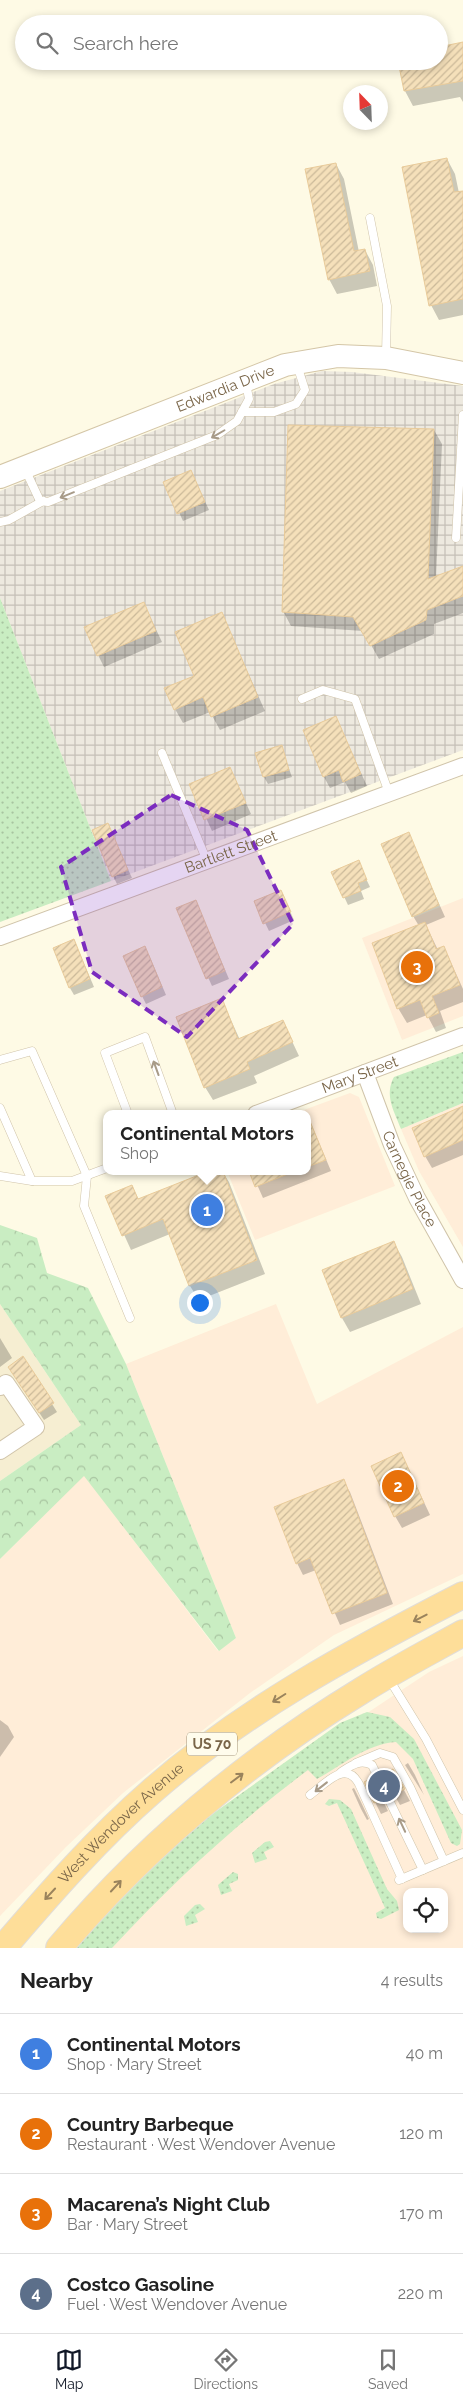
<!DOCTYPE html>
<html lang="en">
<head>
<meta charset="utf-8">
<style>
  :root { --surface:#fff; --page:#f2f2f2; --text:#222; --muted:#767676; --line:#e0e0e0; --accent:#111827 }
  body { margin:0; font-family:Raleway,sans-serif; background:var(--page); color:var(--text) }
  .controls { position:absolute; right:15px; bottom:15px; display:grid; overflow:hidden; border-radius:10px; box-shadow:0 2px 8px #0003 }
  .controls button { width:45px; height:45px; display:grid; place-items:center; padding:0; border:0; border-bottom:1px solid var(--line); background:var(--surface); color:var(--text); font:25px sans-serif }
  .compass { position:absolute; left:343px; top:85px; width:45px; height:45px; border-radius:50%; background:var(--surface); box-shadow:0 2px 8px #0003; rotate:337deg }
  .you { position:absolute; left:199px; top:1302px; width:18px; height:18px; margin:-12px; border:4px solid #fff; border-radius:50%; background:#1a73e8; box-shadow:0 0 0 8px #1a73e833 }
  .badge { display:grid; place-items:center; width:32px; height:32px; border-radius:50%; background:var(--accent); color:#fff; font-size:16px; font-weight:700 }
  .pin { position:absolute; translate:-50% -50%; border:2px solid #fff; box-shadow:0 1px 5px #0006 }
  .popup { position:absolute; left:103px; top:1110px; width:208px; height:65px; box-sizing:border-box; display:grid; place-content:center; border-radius:10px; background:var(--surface); filter:drop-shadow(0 1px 4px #0005); font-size:16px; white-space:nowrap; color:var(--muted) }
  .popup b { font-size:19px; color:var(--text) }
  .popup::after { content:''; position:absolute; left:50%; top:100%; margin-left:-10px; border:10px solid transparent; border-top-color:var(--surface) }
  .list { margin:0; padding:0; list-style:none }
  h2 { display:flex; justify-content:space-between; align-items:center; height:65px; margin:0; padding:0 20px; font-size:21px }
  h2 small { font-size:16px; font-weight:400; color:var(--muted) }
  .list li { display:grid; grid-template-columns:32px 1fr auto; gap:15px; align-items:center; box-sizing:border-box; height:80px; padding:0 20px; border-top:1px solid var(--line) }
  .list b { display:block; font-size:19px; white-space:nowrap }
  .list p { margin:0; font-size:16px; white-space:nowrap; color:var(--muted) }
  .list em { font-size:16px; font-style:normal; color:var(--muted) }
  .icon { flex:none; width:28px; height:28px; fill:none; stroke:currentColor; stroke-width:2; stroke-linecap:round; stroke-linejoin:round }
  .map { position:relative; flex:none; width:463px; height:1948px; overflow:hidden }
  .search { position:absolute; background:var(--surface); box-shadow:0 2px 8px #0003; left:15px; right:15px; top:15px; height:55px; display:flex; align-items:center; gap:12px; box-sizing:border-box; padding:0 18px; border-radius:28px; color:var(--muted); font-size:19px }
  .sheet { height:385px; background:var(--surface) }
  nav { display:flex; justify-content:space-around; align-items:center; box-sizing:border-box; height:70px; border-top:1px solid var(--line); background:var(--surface); font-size:14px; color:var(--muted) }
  nav a { display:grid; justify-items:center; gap:2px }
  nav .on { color:var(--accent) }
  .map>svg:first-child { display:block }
</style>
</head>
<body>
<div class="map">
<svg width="463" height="1948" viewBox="0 0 463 1948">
  <defs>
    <pattern id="industrial-grid" width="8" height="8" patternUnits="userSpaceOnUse" patternTransform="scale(1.25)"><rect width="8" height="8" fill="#ede9df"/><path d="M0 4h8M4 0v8" fill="none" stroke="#c5c0b7"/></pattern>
    <pattern id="grass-dots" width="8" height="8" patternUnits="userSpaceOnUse" patternTransform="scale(1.25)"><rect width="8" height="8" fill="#c9edc2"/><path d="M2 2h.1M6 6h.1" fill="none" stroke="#a8c4a0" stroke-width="1.8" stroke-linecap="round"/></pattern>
    <pattern id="forest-crowns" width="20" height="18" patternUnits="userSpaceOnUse" patternTransform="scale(1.25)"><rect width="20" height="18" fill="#c9edc2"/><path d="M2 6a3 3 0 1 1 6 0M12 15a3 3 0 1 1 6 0" fill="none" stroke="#a8c4a0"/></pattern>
    <pattern id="building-hatch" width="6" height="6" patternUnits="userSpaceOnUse" patternTransform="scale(1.25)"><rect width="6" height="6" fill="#f5e0ba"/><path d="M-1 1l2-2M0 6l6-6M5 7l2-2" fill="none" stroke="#cbb999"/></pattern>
  </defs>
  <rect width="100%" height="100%" fill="#fefae5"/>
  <polygon fill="#f6eed2" points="0,1304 81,1425 0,1481"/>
  <g fill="#ffedd8" fill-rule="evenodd">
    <polygon points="463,898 463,1016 402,1040 362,938"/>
    <polygon points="350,1093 359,1097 395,1186 255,1240 227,1171 307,1171 307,1114 293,1114"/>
    <polygon points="463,1103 463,1247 419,1171 401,1129"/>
    <polygon points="276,1304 317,1404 463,1327 463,1574 334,1635 250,1693 123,1793 66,1847 0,1916 0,1559 84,1475 218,1651 236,1638 126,1364"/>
    <path d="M463 1656V1948H83L343 1729 429 1672ZM407 1892H444V1929H407Z"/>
  </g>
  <polygon fill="url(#industrial-grid)" points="322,371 352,372 463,386 463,750 111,881 0,598 0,491 274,384"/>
  <g fill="url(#grass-dots)">
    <polygon points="0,598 111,881 0,922"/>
    <path d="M463 1052V1103L401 1129C394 1111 384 1095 394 1077Z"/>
    <path d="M367 1712 390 1717 414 1739 462 1830 460 1844 457 1846 451 1843 413 1759 396 1742C366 1744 343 1765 317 1779L308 1770C237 1823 172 1883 112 1948H73L141 1877 197 1825 340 1723Z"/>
    <polygon points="329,1799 340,1800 351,1809 387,1889 397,1901 399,1910 381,1919 377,1918 376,1913 385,1908 337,1803 329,1806 325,1804"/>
    <polygon points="270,1841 274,1847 264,1852 267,1859 255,1863 252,1853 265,1842"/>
    <polygon points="233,1872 238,1874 238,1880 229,1884 232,1891 221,1895 218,1885"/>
    <polygon points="200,1904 205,1909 195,1915 198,1922 186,1926 184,1916 195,1905"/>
  </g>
  <polygon fill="url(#forest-crowns)" points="0,1225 37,1238 47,1273 88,1288 126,1364 236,1638 219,1651 84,1476 0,1559 0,1481 81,1425 0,1304"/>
  <g fill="#0003">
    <polygon points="463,44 463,102 460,97 413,106 405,91 400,61 439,61"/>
    <polygon points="447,159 455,174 459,193 463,192 463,315 439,320 431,305"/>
    <polygon points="336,164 344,179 359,252 365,250 373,265 377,286 337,294 329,279"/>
    <polygon points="434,430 442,444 436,577 463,567 463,613 434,624 434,634 379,659 363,631 291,626 283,611"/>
    <polygon points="191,471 209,510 183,521 165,482"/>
    <polygon points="144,604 162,642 104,667 98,655"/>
    <polygon points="222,614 265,711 220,730 210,712 183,723 175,709 195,676"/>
    <polygon points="336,718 367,786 351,793 345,782 330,788 324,777"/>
    <polygon points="281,747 292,777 268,784 264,777"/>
    <polygon points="230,768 251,814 212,831 191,785"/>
    <polygon points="108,825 132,878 117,884 113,876"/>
    <polygon points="408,834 445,917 426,925 438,950 444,947 463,989 463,1002 440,1011 446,1028 436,1032 427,1015 407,1023 398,1008 419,926 413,916"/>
    <polygon points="358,862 370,887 361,891 364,899 348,905 333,873"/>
    <polygon points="281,891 294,920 269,931 255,902"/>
    <polygon points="177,909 199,909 229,979 212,986"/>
    <polygon points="74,940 94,987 74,995 70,988"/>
    <polygon points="149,955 166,995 146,1004 142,996"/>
    <polygon points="222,1000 240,1040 283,1022 299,1056 254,1076 257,1083 213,1100 205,1087"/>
    <polygon points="463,1108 463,1155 432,1168 425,1156"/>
    <polygon points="309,1119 331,1171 263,1198 251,1171 307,1171 307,1120"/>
    <polygon points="222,1171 229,1182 265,1274 199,1300 190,1286 170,1234 131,1250 107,1197 132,1186 139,1200"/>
    <polygon points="394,1243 402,1257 421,1304 350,1332 342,1318 323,1271"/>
    <polygon points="0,1338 12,1358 0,1367"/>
    <polygon points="23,1358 57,1412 44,1420 14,1374"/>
    <polygon points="401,1453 430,1515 402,1528 395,1516"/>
    <polygon points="343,1481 350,1492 393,1604 340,1625 316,1570 303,1575 297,1563"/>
    <polygon points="0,1720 8,1726 14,1737 0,1757"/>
    <polygon points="408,1763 415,1775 424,1795 405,1765"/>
    <polygon points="393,1770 410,1801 400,1805 394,1794"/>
    <polygon points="354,1788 360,1800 369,1819 367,1820 361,1809 352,1789"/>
    <polygon points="378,1791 388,1811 381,1814 375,1802"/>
  </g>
  <g fill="url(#building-hatch)" stroke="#e9cb9a">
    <polygon points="463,42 463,81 404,91 398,61 439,61 439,47"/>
    <polygon points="447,158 454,192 463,191 463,299 429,306 402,167"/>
    <polygon points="336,163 354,251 365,249 370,271 328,280 305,169"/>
    <polygon points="288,425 434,429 428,579 463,566 463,596 427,610 426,620 370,646 353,617 282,612"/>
    <polygon points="191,470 205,502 177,514 163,482"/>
    <polygon points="144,602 156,631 97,656 84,627"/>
    <polygon points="222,612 258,697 211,717 203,697 174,710 164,688 194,676 175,632"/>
    <polygon points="336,716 361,774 343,782 339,770 323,777 303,730"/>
    <polygon points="282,745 289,770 263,777 255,753"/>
    <polygon points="230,767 246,803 204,820 189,784"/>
    <polygon points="108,823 128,870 112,877 92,830"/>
    <polygon points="409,832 439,905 412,917 381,844"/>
    <polygon points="359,860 367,880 358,883 361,891 343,898 331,872"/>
    <polygon points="281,890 291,912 263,924 254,901"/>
    <polygon points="196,900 225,971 206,979 176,908"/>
    <polygon points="425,922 436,949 444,946 460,985 432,996 439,1013 427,1018 420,1000 397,1009 372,943"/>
    <polygon points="74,939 90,979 69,988 53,948"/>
    <polygon points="145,946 162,987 141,997 123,956"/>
    <polygon points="222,998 238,1039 283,1020 293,1042 247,1062 250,1069 204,1088 176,1017"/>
    <polygon points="463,1106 463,1140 424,1157 412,1128"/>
    <polygon points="307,1114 326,1160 307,1167"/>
    <polygon points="209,1171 223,1171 257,1260 189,1286 163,1219 122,1236 105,1196 132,1185 138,1199"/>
    <polygon points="249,1171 293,1171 293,1172 255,1187"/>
    <polygon points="394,1241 413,1289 341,1318 322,1270"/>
    <polygon points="23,1356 54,1403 39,1413 8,1367"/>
    <polygon points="401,1452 424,1503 394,1517 371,1466"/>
    <polygon points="344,1479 387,1593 332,1614 310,1558 296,1564 274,1507"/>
    <polygon points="393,1769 405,1789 393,1795 382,1774"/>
    <polygon points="372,1778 382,1799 374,1803 364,1782"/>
  </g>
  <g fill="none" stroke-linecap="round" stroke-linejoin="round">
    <g stroke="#d0c4aa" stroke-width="9">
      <g id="service">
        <polyline points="370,218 387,306 386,356"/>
        <polyline points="242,412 274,412 296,404 305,390 297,365"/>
        <polyline points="25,469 40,501 48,502 217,435 237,421 249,399 246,383"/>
        <polyline points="0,522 9,520 43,501"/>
        <polyline points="456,538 463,415"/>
        <polyline points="302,699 323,690 355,699 389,793"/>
        <polyline points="162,753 207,861"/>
        <polyline points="0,1060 32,1051 87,1176 84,1206 130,1318"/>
        <polyline points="0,1108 32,1181 72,1181 107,1168"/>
        <polyline points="128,1114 105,1053 145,1037 173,1114"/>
        <polyline points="0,1176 32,1181"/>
        <polyline points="389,1679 426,1739 463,1810"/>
        <polyline points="356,1763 380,1753 393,1757 410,1787 444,1861"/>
        <path d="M341 1772C352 1765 360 1759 372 1765L423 1870"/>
        <path d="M310 1795C325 1784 346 1759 359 1784L402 1879"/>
        <polyline points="399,1880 463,1853"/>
      </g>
    </g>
    <g stroke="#d0c4aa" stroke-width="18">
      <g id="minor">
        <path id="s1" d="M0 937 463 766"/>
        <path id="s2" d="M365 1073 392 1145 417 1198 463 1280"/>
        <path id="s3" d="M256 1114 463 1036"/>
        <polyline points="0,1387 6,1383 36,1427 0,1451"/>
      </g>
    </g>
    <g stroke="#d4c6a7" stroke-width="24">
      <g id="secondary">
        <path id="s4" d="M0 477 285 365 338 356 386 358 463 373"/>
      </g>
    </g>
    <g stroke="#e2ddd7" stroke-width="28">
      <g id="trunk">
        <path id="s5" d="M3 1948C50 1893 98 1838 152 1791 244 1710 354 1651 463 1595"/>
        <path d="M59 1948C145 1846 248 1760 361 1691 394 1670 429 1652 463 1633"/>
      </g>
    </g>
    <use href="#service" stroke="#fff" stroke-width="8"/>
    <use href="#minor" stroke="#fff" stroke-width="16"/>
    <use href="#secondary" stroke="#fff" stroke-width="22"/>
    <use href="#trunk" stroke="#fede99" stroke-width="26"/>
  </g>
  <defs><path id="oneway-shaft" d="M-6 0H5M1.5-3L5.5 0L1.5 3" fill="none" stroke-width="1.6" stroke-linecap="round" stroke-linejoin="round" transform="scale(1.25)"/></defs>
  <g stroke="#a89b88">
    <use href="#oneway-shaft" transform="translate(218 434) rotate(150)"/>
    <use href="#oneway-shaft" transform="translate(67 495) rotate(158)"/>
    <use href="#oneway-shaft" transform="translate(156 1068) rotate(-110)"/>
    <use href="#oneway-shaft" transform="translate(321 1787) rotate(142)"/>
    <use href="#oneway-shaft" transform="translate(402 1825) rotate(-115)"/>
  </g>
  <g stroke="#9a835c">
    <use href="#oneway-shaft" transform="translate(420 1618) rotate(153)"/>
    <use href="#oneway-shaft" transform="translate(279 1698) rotate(148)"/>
    <use href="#oneway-shaft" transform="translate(237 1778) rotate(-37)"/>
    <use href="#oneway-shaft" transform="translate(116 1886) rotate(-47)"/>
    <use href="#oneway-shaft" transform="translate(50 1894) rotate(133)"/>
  </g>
  <path fill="#7b2cbf" fill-opacity="0.2" stroke="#7b2cbf" stroke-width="4" stroke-dasharray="10 6" stroke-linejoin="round" d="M171 795 247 830 293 924 187 1037 92 972 61 867Z"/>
  <g text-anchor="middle" stroke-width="4" stroke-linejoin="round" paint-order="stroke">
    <rect fill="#fffcec" stroke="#a19279" stroke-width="1" x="187" y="1732.5" width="50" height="23" rx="4"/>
    <g font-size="14" font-weight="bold" fill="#796548">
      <text x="212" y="1749">US 70</text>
    </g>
    <g font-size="15" fill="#796548" stroke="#fffcec">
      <text dy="5" stroke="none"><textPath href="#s4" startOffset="242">Edwardia Drive</textPath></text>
      <text dy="5" stroke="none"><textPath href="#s1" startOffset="246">Bartlett Street</textPath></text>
      <text dy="5" stroke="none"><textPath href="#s3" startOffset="111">Mary Street</textPath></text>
      <text dy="5" stroke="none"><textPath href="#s2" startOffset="115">Carnegie Place</textPath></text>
      <text dy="5" stroke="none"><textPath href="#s5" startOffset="172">West Wendover Avenue</textPath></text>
    </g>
  </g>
</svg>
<div class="controls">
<button><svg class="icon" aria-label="locate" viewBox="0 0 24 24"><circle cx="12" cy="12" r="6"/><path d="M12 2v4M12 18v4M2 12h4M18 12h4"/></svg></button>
</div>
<svg class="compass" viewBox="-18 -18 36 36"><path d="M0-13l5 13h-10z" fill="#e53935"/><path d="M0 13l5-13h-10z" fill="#767676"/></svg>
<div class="you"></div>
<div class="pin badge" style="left:207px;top:1210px;background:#3f7fe0">1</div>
<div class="popup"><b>Continental Motors</b>Shop</div>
<div class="pin badge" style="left:398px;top:1486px;background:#e8710a">2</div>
<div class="pin badge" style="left:417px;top:967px;background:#e8710a">3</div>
<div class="pin badge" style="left:384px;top:1786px;background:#5c6f8a">4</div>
<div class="search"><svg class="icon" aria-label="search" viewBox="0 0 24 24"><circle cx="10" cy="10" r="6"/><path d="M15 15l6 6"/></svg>Search here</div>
</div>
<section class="sheet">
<h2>Nearby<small>4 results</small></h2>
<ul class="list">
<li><span class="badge" style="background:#3f7fe0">1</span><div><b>Continental Motors</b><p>Shop · Mary Street</p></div><em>40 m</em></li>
<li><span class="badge" style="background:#e8710a">2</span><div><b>Country Barbeque</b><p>Restaurant · West Wendover Avenue</p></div><em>120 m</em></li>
<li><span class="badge" style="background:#e8710a">3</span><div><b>Macarena’s Night Club</b><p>Bar · Mary Street</p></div><em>170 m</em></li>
<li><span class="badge" style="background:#5c6f8a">4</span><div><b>Costco Gasoline</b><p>Fuel · West Wendover Avenue</p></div><em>220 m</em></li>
</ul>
</section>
<nav>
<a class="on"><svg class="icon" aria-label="map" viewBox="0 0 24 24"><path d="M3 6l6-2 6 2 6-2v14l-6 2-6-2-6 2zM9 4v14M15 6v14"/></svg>Map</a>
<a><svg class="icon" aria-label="directions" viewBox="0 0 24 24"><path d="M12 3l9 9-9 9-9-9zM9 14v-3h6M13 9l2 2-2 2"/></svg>Directions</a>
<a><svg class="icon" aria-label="saved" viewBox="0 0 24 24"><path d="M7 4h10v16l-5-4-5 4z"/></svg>Saved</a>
</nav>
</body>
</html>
